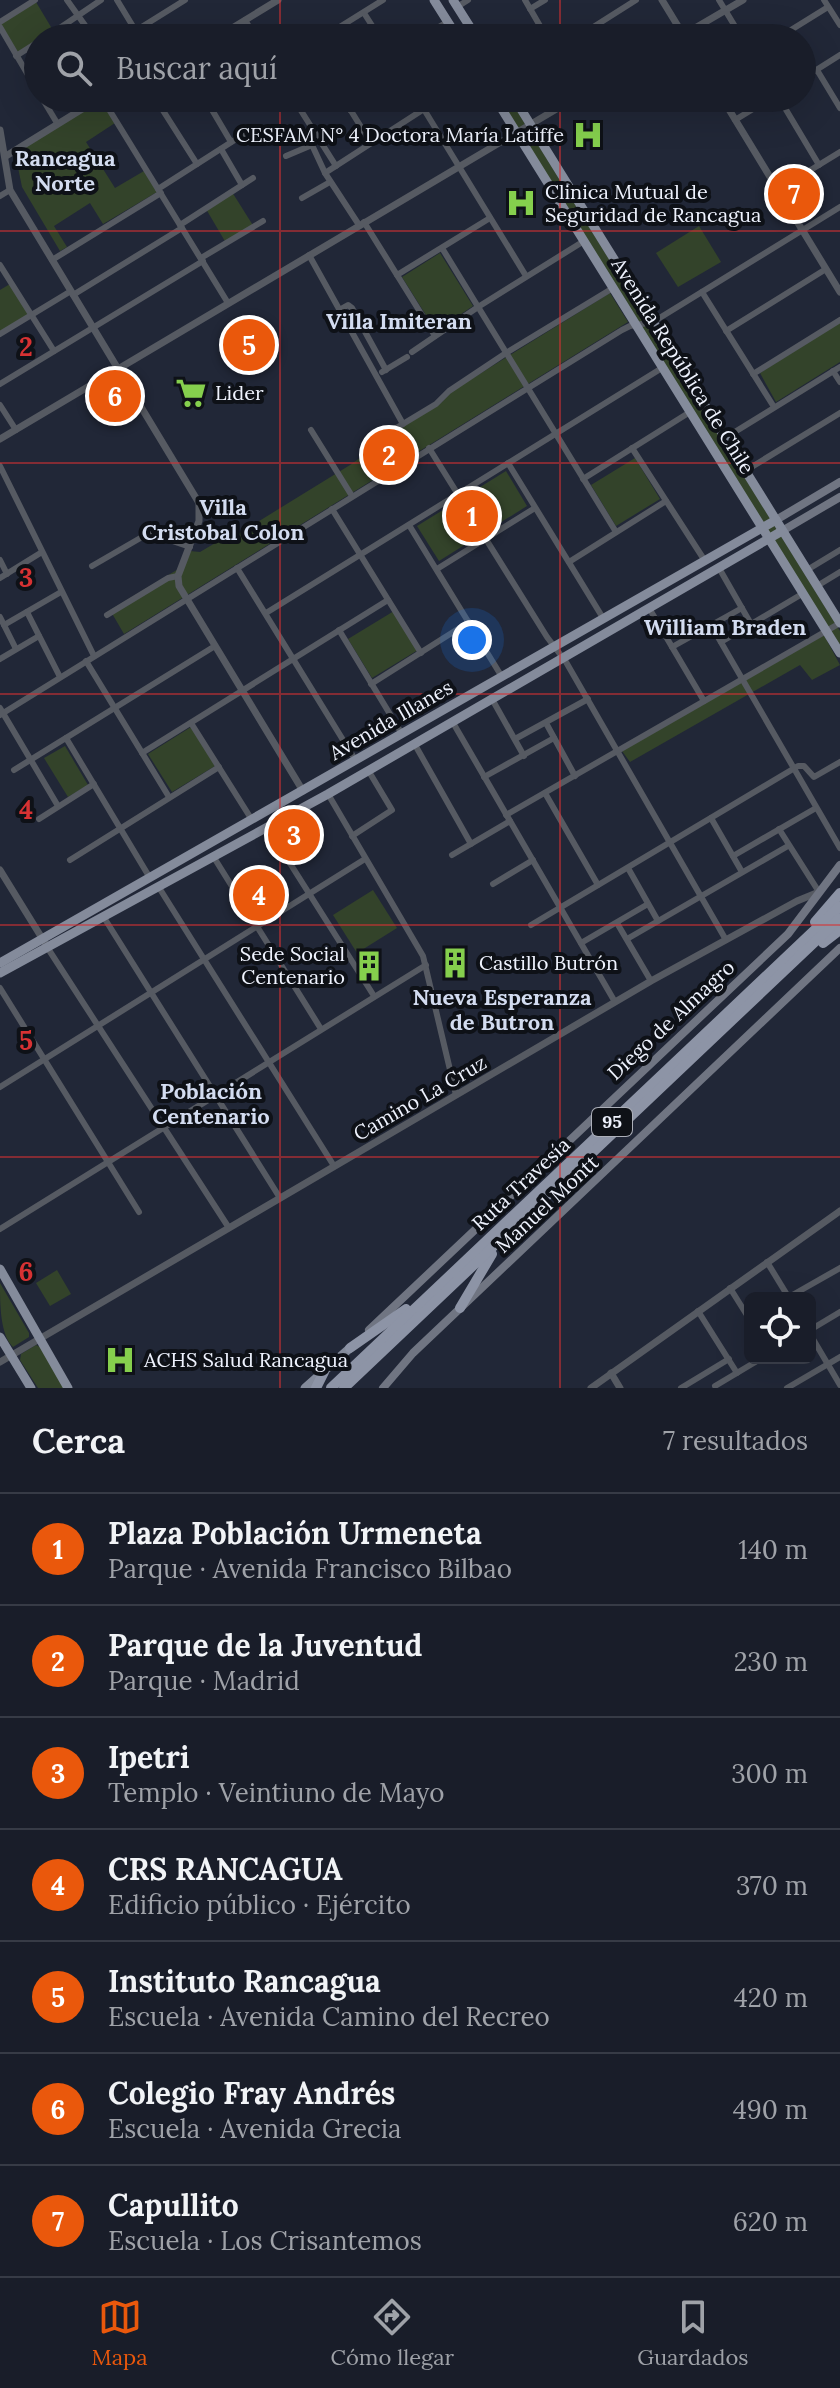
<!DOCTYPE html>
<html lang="es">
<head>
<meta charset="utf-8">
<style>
  :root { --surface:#191d29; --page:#222631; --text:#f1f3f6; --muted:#9fa2a8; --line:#373b46; --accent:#ea580c }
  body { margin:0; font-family:Lora,serif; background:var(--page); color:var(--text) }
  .controls { position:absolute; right:24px; bottom:24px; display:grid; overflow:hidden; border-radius:12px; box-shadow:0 8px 32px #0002 }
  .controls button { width:72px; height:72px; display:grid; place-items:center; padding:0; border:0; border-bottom:2px solid var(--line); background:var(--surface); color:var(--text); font:40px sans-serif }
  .you { position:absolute; left:472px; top:640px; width:28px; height:28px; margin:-20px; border:6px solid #fff; border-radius:50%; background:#1a73e8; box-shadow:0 0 0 12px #1a73e833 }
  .badge { display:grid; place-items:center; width:52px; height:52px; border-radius:50%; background:var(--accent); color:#fff; font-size:26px; font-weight:700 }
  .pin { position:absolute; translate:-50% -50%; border:4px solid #fff; box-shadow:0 2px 8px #0006 }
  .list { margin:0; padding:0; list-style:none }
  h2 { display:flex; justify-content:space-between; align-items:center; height:104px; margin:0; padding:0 32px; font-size:34px }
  h2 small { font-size:26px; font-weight:400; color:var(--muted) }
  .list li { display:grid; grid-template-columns:52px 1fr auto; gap:24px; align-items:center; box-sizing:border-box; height:112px; padding:0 32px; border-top:2px solid var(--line) }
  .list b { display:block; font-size:30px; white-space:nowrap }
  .list p { margin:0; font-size:26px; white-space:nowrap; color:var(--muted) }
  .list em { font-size:26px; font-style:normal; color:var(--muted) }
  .icon { flex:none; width:44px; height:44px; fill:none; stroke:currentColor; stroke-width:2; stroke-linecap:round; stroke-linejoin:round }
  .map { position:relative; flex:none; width:840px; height:1388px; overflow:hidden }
  .search { position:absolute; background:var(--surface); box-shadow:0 8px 32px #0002; left:24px; right:24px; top:24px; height:88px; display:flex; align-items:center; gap:20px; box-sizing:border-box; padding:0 28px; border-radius:44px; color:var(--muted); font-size:30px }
  .sheet { height:888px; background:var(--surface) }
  nav { display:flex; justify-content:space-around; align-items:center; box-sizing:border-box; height:112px; border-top:2px solid var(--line); background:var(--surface); font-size:22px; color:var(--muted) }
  nav a { display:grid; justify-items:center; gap:4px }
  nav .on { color:var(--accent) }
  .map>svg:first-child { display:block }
</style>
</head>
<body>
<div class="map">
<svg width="840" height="1388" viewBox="0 0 840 1388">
  <rect width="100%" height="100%" fill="#212737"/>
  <g fill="#33432a">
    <polygon points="36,2 54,32 44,38 38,38 38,42 18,54 0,24"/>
    <polygon points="498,98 509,98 840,631 840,649"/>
    <polygon points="101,100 115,123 86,142 115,188 144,171 157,192 103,224 90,203 54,226 67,247 60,251 22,187 15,153"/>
    <polygon points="232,192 254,227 226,243 206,209"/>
    <polygon points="699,226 721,262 678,287 656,253"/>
    <polygon points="440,253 473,306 436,331 402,277"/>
    <polygon points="10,284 29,315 0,333 0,290"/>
    <polygon points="610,293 628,322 124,634 110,610 185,565 190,551 200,552 222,539 238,534 350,465 403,427 442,402 449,393"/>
    <polygon points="840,322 840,362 776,402 760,373"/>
    <polygon points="635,458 660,499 616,526 591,485"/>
    <polygon points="506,471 527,506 439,561 417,526"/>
    <polygon points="394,611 418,650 372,678 348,639"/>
    <polygon points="824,635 840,665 812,680 800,665 630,762 622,751"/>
    <polygon points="191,727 215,766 172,792 148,754"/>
    <polygon points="65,746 88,785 68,797 44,758"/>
    <polygon points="373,890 397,928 357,953 333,915"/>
    <polygon points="57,1270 71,1294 50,1306 36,1283"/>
    <path d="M0 1283 29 1333V1337L13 1347C0 1335 0 1304 0 1283Z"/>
    <polygon points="36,1345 40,1347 64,1388 38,1388 20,1360 21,1354"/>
  </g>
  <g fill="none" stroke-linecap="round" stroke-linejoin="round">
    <g stroke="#565a62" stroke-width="6">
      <polyline points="67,0 94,38"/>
      <polyline points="117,0 140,38"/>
      <polyline points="525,0 547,38"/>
      <polyline points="719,0 742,38"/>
      <polyline points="824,0 840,25"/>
      <polyline points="457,7 468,0"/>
      <polyline points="530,9 545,0"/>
      <polyline points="364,13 380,38"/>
      <polyline points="245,20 256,38"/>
      <polyline points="0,22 35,0"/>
      <polyline points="0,27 38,92"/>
      <polyline points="472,29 489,29 495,38"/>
      <polyline points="45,38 101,0"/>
      <polyline points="124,38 185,0"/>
      <polyline points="322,38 383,0"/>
      <polyline points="421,38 447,22"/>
      <polyline points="576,38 636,0"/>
      <polyline points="778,38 828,7"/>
      <polyline points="16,56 38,42"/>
      <polyline points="817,70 840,108"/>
      <polyline points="802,79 840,55"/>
      <polyline points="42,98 57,123"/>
      <polyline points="102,98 228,303"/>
      <polyline points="155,98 197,164"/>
      <polyline points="205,98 231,142"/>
      <polyline points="293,98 336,166"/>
      <polyline points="343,98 371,143"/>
      <polyline points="417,98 526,276"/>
      <polyline points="779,98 819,165"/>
      <polyline points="211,108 226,98"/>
      <polyline points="350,110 369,98"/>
      <polyline points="735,120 771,98"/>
      <polyline points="312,145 325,173 359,225"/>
      <polyline points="221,149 242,185"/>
      <polyline points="286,156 312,145 313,142"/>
      <polyline points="325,173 424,109"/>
      <polyline points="158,189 244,134"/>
      <polyline points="778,190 840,152"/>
      <polyline points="0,196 10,190"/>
      <polyline points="302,198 330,182"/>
      <polyline points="364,222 435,336"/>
      <polyline points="180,225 253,178"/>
      <polyline points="442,248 616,532"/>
      <polyline points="309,255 403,424"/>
      <polyline points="201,258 263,221"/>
      <polyline points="52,260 161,193"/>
      <polyline points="0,265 54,351"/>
      <polyline points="397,275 490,218"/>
      <polyline points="702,292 774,407"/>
      <polyline points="73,295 182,228"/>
      <polyline points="339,310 348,305 352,308 386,370"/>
      <polyline points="726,331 826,269"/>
      <polyline points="0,334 71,291"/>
      <polyline points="412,352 478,307 584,241"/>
      <polyline points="833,371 840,382"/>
      <polyline points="382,372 407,357"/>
      <polyline points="753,374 840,320"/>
      <polyline points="0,384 203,261"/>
      <polyline points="0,405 16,430"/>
      <polyline points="311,430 352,496"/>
      <polyline points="383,436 436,404 449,391 506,353 613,288"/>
      <polyline points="725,438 840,367"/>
      <polyline points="429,448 547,637 566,662 726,940"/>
      <polyline points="632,448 705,561"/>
      <polyline points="508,463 603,618"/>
      <polyline points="0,466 94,656"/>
      <polyline points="745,471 840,413"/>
      <polyline points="583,479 690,412"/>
      <polyline points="332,509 421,653"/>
      <polyline points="409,525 502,677"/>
      <polyline points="0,560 7,574"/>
      <polyline points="569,562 666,501"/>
      <polyline points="92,566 149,533 190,547"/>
      <polyline points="237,568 356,761"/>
      <polyline points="719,568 751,624"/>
      <polyline points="437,569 535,508"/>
      <polyline points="807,570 840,550"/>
      <polyline points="0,578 42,552"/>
      <polyline points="817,586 840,572"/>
      <polyline points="649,608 704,701"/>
      <polyline points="27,612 60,677"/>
      <polyline points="266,613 662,368"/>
      <polyline points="107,615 168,578 178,576"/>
      <polyline points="0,617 16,649"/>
      <polyline points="4,625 61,592"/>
      <polyline points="711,625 840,848"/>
      <polyline points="339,630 402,734"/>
      <polyline points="721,642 802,594"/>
      <polyline points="672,647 742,608"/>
      <polyline points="0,659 39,636"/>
      <polyline points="86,661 169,797"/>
      <polyline points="371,684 469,622"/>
      <polyline points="492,699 524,756"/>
      <polyline points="0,708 58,806"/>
      <polyline points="0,715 622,330 630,326 653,322 840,207"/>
      <polyline points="452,721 615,1002"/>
      <polyline points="191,723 252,820"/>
      <polyline points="546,723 575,776"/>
      <polyline points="66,738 150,878"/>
      <polyline points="515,739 588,699"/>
      <polyline points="414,743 471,844"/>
      <polyline points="142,753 388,600"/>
      <polyline points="14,770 215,646"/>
      <polyline points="484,777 554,738"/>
      <polyline points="545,793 598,885"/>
      <polyline points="328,794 423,956 456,1095"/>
      <polyline points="506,815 840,623"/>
      <polyline points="711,818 742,872"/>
      <polyline points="39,819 94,784"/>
      <polyline points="267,827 374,996"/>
      <polyline points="779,829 819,892"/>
      <polyline points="352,836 392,810 368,770"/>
      <polyline points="452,855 510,821"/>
      <polyline points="213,856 321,1029"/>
      <polyline points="733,856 816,808"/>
      <polyline points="70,860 219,767"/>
      <polyline points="628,868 658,921"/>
      <polyline points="493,884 533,860"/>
      <polyline points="158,886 334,1166"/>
      <polyline points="103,916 280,1198"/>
      <polyline points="617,923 651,981"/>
      <polyline points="531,925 798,766 804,766 814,777 840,762"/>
      <polyline points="627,939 788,846"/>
      <polyline points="581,943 648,904"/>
      <polyline points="47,947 229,1228"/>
      <polyline points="0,988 139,1212"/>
      <polyline points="0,1087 365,859"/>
      <polyline points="0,1229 426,965"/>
      <polyline points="767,1262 789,1298"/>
      <polyline points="730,1288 750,1320"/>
      <polyline points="789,1297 840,1268"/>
      <polyline points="698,1311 737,1373"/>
      <polyline points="810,1330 840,1312"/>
      <polyline points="810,1334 840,1385"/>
      <polyline points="715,1386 762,1358"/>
      <polyline points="681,1388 729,1359"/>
      <polyline points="787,1388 840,1357"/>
    </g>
    <g stroke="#565a62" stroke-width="7">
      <polyline points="662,0 684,36"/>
      <polyline points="216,38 278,0"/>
      <polyline points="678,38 743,0"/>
      <polyline points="722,98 840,292"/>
      <polyline points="0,130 10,190 199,503 199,521 178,576 179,586 303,791"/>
      <polyline points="6,156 100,98"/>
      <polyline points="0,439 575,98"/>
      <polyline points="0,870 45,943"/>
      <polyline points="0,1362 651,981 797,901 819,892"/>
      <polyline points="611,1373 620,1388"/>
      <polyline points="591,1388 840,1211"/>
    </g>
    <g stroke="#707582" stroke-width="8">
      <polyline points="776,520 840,482"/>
      <polyline points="782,531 840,497"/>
      <polyline points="369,1330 788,934 840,865"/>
      <polyline points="383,1388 413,1353 840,948"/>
    </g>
    <g stroke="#848b9b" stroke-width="9">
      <polyline points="434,0 458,38"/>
      <polyline points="453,0 477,38"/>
      <polyline points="495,98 840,653"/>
      <polyline points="514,98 840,623"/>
      <polyline points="0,963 776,520"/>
      <polyline points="0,973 328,794 782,531"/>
      <polyline points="0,1269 68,1388"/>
      <polyline points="0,1337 31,1388"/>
      <polyline points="305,1388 350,1348"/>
    </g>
    <g stroke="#8d94a6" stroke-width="10">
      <polyline points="815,922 840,893"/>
      <polyline points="823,943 840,930"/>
      <polyline points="460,1308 492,1254"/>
      <polyline points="350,1348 406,1309"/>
      <polyline points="316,1388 324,1372"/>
      <polyline points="331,1388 840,906"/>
      <polyline points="344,1388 840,918"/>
    </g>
  </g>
  <path fill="none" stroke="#d73233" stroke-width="2" stroke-opacity="0.55" d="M280 0V38M560 0V38M280 98V1388M560 98V1388M0 231H840M0 463H840M0 694H840M0 925H840M0 1157H840"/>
  <defs>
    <g id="hospital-bare" transform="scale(2.4)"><path d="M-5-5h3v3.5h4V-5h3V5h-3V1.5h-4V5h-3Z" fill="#85cf4d" stroke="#0e1117" stroke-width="2.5" paint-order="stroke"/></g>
    <g id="supermarket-bare" transform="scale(2.4)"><path d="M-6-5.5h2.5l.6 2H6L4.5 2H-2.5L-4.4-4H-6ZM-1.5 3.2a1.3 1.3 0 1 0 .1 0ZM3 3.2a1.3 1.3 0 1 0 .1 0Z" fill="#85cf4d" stroke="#0e1117" stroke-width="2.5" paint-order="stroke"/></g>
    <g id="building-bare" transform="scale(2.4)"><path d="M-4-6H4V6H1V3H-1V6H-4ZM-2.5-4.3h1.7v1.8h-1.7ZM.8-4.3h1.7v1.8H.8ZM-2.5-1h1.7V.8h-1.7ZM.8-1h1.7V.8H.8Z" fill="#85cf4d" stroke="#0e1117" stroke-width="2.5" paint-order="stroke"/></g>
  </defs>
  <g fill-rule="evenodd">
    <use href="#hospital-bare" x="588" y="135"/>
    <use href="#hospital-bare" x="521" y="203"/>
    <use href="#supermarket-bare" x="191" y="393"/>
    <use href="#building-bare" x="455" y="963"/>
    <use href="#building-bare" x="369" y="966"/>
    <use href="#hospital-bare" x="120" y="1360"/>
  </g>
  <g text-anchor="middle" stroke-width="8" stroke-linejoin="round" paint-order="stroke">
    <rect fill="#0e1117" stroke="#acafb9" stroke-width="2" x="592" y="1108" width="40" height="28" rx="6"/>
    <g font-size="18" font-weight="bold" fill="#eff3fe">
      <text x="612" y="1128">95</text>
    </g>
    <g font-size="20" fill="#eff3fe" stroke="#0e1117" text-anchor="start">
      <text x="564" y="142" text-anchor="end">CESFAM N° 4 Doctora María Latiffe</text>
      <text x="545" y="199">Clinica Mutual de<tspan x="545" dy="23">Seguridad de Rancagua</tspan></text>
      <text x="215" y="400">Lider</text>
      <text x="345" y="961" text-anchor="end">Sede Social<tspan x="345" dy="23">Centenario</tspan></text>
      <text x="479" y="970">Castillo Butrón</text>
      <text x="144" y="1367">ACHS Salud Rancagua</text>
    </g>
    <g font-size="20" fill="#eff3fe" stroke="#0e1117">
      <text transform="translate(683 366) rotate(58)" y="7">Avenida República de Chile</text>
      <text transform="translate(391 720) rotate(-30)" y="7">Avenida Illanes</text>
      <text transform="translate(671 1020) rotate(-43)" y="7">Diego de Almagro</text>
      <text transform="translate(420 1098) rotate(-30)" y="7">Camino La Cruz</text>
      <text transform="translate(521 1184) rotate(-43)" y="7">Ruta Travesía</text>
      <text transform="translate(547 1204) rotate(-43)" y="7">Manuel Montt</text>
    </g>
    <g font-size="22" font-weight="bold" fill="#d3dcf0" stroke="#0e1117">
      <text x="65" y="166">Rancagua<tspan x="65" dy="25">Norte</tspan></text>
      <text x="399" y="329">Villa Imiteran</text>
      <text x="223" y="515">Villa<tspan x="223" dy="25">Cristobal Colon</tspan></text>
      <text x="725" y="635">William Braden</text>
      <text x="502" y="1005">Nueva Esperanza<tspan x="502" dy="25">de Butron</tspan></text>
      <text x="211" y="1099">Población<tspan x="211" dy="25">Centenario</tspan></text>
    </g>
  </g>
  <g font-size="26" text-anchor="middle" font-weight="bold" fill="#d73233" stroke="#0e1117" stroke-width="8" stroke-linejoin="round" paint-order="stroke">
    <text x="26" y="356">2</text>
    <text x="26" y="587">3</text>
    <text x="26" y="819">4</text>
    <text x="26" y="1050">5</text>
    <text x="26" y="1281">6</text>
  </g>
</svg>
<div class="controls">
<button><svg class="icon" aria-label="locate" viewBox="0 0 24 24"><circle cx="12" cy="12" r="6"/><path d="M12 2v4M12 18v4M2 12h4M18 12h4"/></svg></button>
</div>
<div class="you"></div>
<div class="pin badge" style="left:472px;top:516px">1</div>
<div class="pin badge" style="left:389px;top:455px">2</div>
<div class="pin badge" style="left:294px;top:835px">3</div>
<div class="pin badge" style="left:259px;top:895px">4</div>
<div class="pin badge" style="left:249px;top:345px">5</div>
<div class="pin badge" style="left:115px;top:396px">6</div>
<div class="pin badge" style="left:794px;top:194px">7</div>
<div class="search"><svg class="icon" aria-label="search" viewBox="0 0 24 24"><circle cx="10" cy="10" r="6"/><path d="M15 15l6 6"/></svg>Buscar aquí</div>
</div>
<section class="sheet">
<h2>Cerca<small>7 resultados</small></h2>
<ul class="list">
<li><span class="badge">1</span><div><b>Plaza Población Urmeneta</b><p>Parque · Avenida Francisco Bilbao</p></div><em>140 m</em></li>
<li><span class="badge">2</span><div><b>Parque de la Juventud</b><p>Parque · Madrid</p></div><em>230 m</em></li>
<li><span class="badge">3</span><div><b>Ipetri</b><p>Templo · Veintiuno de Mayo</p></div><em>300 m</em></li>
<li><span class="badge">4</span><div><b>CRS RANCAGUA</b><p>Edificio público · Ejército</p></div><em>370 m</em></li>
<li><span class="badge">5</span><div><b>Instituto Rancagua</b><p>Escuela · Avenida Camino del Recreo</p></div><em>420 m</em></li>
<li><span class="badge">6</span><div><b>Colegio Fray Andrés</b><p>Escuela · Avenida Grecia</p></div><em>490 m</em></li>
<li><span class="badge">7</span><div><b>Capullito</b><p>Escuela · Los Crisantemos</p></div><em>620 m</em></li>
</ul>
</section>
<nav>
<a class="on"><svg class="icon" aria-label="map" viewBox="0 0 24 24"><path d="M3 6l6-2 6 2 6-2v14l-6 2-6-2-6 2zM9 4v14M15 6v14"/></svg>Mapa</a>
<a><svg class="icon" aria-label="directions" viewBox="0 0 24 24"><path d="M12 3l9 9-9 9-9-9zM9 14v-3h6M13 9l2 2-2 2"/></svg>Cómo llegar</a>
<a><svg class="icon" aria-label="saved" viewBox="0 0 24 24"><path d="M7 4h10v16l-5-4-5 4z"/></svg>Guardados</a>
</nav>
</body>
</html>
